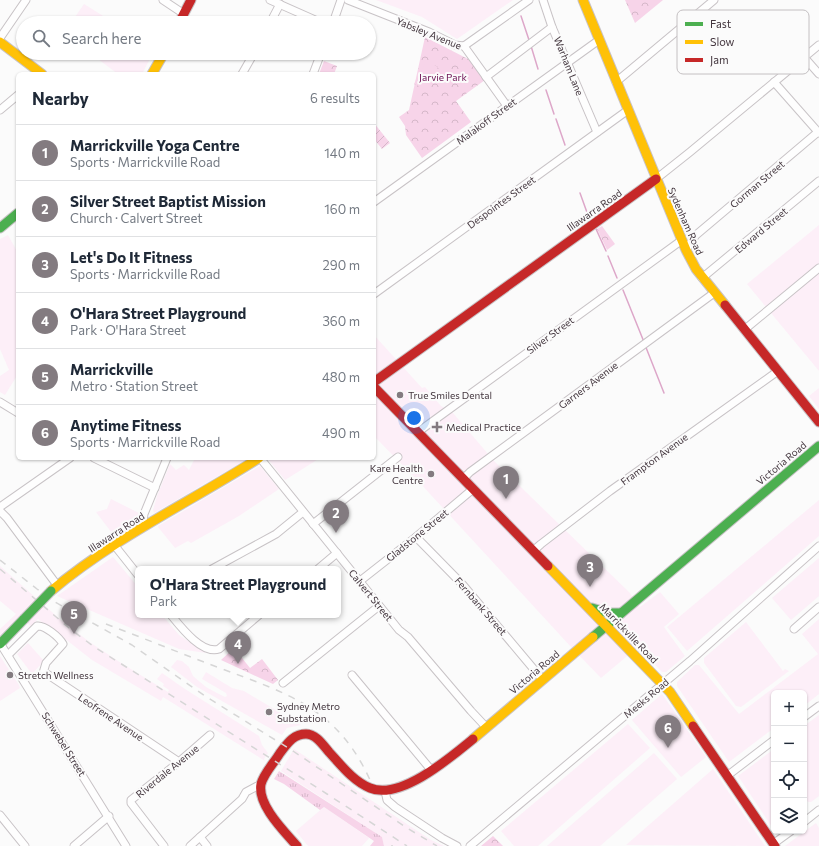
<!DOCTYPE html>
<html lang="en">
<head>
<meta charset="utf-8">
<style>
  :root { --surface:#fff; --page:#f6f6f7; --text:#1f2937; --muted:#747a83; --line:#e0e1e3; --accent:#837b80 }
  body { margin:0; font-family:Commissioner,sans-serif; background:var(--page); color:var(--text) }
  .controls { position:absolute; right:12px; bottom:12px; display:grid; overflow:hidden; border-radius:6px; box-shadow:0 1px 3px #0004 }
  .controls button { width:36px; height:36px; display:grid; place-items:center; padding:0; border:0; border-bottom:1px solid var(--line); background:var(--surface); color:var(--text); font:20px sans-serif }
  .you { position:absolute; left:414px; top:418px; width:14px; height:14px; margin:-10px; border:3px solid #fff; border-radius:50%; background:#1a73e8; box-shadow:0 0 0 6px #1a73e833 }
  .badge { display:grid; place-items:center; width:26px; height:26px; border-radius:50%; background:var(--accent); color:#fff; font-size:13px; font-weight:700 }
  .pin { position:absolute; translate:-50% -33px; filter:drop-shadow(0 1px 2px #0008) }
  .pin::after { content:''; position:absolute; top:21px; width:14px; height:12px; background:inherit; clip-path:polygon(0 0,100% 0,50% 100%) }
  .popup { position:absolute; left:135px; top:566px; width:206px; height:52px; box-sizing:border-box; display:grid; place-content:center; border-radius:6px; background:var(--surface); filter:drop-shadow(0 1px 3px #0005); font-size:13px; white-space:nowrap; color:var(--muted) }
  .popup b { font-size:15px; color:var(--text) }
  .popup::after { content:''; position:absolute; left:50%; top:100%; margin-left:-8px; border:8px solid transparent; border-top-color:var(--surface) }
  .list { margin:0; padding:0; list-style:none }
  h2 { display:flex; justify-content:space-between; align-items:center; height:52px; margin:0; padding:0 16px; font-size:17px }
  h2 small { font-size:13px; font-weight:400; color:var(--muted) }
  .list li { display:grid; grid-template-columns:26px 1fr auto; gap:12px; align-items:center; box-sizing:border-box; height:56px; padding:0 16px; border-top:1px solid var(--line) }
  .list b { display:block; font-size:15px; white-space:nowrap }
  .list p { margin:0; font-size:13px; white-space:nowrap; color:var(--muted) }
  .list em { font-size:13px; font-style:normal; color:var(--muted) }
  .icon { flex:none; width:22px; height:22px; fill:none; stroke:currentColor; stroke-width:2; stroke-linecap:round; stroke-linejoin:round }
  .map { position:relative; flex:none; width:819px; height:846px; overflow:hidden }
  .search { position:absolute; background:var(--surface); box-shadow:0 1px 3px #0004; left:16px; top:16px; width:360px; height:44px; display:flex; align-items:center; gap:10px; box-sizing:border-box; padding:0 14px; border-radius:22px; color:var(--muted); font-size:15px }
  .panel { position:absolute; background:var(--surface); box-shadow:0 1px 3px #0004; left:16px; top:72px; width:360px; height:388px; border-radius:6px }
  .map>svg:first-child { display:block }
</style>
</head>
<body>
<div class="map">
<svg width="819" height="846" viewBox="0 0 819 846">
  <defs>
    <pattern id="grass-tufts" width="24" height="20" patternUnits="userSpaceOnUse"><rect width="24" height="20" fill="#f7d4e9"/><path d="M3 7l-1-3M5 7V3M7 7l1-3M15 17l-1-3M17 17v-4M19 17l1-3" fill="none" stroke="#d5b7c9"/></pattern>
    <pattern id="park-crowns" width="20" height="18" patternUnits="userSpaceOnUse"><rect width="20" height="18" fill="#f7d4e9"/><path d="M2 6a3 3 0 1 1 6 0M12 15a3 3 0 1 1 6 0" fill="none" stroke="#d5b7c9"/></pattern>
    <pattern id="garden-furrows" width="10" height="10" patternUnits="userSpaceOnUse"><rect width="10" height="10" fill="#f7d4e9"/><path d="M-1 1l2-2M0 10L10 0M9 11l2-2" fill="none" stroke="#d5b7c9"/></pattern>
  </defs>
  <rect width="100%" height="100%" fill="#fbfbfb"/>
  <g fill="#fdeff8">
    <polygon points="376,0 513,0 457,39 422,17"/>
    <polygon points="84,4 108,19 114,23 71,23"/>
    <polygon points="90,53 153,53 142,74 118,74"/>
    <polygon points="819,225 819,371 747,284"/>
    <polygon points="8,235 18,253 18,374 5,395 0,392 0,376 9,370 0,349 0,239"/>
    <polygon points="374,335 422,388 425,387 441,406 453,413 495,462 629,592 640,607 660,592 679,614 664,627 685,656 666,672 662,672 638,647 601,678 571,647 419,482 374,436"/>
    <polygon points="819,388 819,409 809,396"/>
    <polygon points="195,458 249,458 154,513 153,510 157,496 170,464 176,470 184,465 189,470"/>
    <polygon points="267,458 320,458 285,480"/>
    <polygon points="260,466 279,489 239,516 191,543 188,541 175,548 158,527 158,526"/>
    <polygon points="111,499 139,513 134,526 115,537 96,512 107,509"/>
    <polygon points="819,500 819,536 687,651 667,627"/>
    <polygon points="113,557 138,587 138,615 162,615 179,635 206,653 179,649 57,596"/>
    <polygon points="819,558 819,596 791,620 772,598"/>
    <polygon points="0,566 61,620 91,643 118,661 168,692 169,690 163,686 164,684 157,679 162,673 185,689 259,736 262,745 268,753 264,759 265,761 163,697 161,701 92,660 64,638 61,638 38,619 31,626 19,617 0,636 0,629 16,614 0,601"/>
    <polygon points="819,619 819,694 804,706 804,693 774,693 774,728 729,762 677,686 677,682 695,665 699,665 739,714 818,654 802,634"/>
    <polygon points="746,622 783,671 785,669 789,671 741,707 736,706 704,663 704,658"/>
    <polygon points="28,643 44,661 32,674 17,654"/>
    <polygon points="0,656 19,685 20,688 0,701"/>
    <polygon points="177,660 182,661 189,667 193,676 206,687 217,693 225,697 227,696 226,693 202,679 206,672 232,688 244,691 301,725 287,728 282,735 197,687 171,667"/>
    <polygon points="662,694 706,757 681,777 632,720"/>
    <polygon points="819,715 819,796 811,802 808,802 804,796 804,726"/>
    <polygon points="628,724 650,748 538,846 514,846 501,831"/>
    <polygon points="294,749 431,840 444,846 384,846 382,837 281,771"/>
    <polygon points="774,749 774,830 738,776"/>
    <polygon points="654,753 677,779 600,846 547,846"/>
    <polygon points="713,769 765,846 626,845"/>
    <polygon points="324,807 369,838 362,846 308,846 296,831"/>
    <polygon points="816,823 819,828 819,846 785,846"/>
  </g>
  <polygon fill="url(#grass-tufts)" points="279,771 382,837 384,846 370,846 374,841 324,807 320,810 284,784 274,779"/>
  <g fill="url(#park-crowns)">
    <polygon points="625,0 663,0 635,23"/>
    <polygon points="425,37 472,61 485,80 456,101 471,122 422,158 406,135 405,126 399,117 409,110"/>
    <polygon points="324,61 337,66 334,74 319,74"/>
    <polygon points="602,226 615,244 607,250 597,229"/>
    <polygon points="234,648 250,668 262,659 278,680 273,684 221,660"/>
    <polygon points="493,836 503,846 481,846"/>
  </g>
  <polygon fill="url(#garden-furrows)" points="374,123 390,143 382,149 374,139"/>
  <polygon fill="#f7d4e9" points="426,61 438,67 427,90 414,84"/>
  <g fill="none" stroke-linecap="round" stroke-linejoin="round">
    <g stroke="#dda7c9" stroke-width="1.5">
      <polyline points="521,16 529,40"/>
      <polyline points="531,46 538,69"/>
      <polyline points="546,90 554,114"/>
      <polyline points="556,119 565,145"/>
      <polyline points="580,193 589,218"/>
      <polyline points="596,229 606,251"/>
      <polyline points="608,256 617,278"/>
      <polyline points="623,290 644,342"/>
      <polyline points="645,345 664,393"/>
    </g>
    <g stroke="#c8c3c6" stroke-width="9">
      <g id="street">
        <polyline points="163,0 184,14"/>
        <polyline points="270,0 322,23"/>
        <polyline points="348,0 429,32 455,45 464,46"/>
        <polyline points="543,0 552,27 597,132"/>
        <polyline points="270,23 280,4"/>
        <polyline points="333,23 341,0"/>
        <polyline points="0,38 26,0"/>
        <polyline points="464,46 529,0"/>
        <polyline points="464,46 507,106"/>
        <polyline points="804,57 819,74"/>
        <polyline points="242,74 254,53"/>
        <polyline points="313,74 321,53"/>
        <polyline points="486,77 552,27"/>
        <polyline points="616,82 714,0"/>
        <polyline points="774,82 819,133"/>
        <polyline points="0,110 18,95"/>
        <polyline points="656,179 690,152 819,45"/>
        <polyline points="374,202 599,40"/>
        <polyline points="686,250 689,245 696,235 818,132"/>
        <polyline points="702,278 819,181"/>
        <polyline points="374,294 628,110"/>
        <polyline points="744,330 819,268"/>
        <polyline points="0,402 18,413"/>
        <polyline points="418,432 682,240"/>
        <polyline points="94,458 155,488"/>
        <polyline points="260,458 399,630 408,637 471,711 486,727"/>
        <polyline points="463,479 470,472 714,293"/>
        <polyline points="0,507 70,458"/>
        <polyline points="0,511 7,518 57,585"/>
        <polyline points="313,524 398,457"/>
        <polyline points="144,527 143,522 144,514 167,458"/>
        <polyline points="416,537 463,585 542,679"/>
        <polyline points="115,546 138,575"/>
        <polyline points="533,551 541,544 610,491 778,371"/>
        <polyline points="212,569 276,534 303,512"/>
        <polyline points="318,569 337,553"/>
        <polyline points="360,581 416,537 473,489"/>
        <path d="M171 615C180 626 202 655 219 649L259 615"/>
        <polyline points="794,629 819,607"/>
        <polyline points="0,643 126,846"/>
        <path d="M8 655 37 626C45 625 59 637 63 644L46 663 43 673 47 674 179 762"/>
        <polyline points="352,675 432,771"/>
        <polyline points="283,683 379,606"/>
        <polyline points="804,717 819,706"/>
        <polyline points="727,776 774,740"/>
        <polyline points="385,791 387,800 395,807 442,838 457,846"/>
        <polyline points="0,815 25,846"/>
        <polyline points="804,822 819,810"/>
        <polyline points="200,837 207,846"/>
        <polyline points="773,844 791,831"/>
        <polyline points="74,846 109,816"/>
        <polyline points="164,846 131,803 131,800 179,762 210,735"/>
        <polyline points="190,846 242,799 246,792 261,784"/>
        <polyline points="470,846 690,661 819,546"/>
      </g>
    </g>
    <g stroke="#c8c3c6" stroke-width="11">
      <g id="fast">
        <polyline points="0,228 18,213"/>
        <polyline points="592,608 608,613 621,613"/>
        <polyline points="593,637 819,446"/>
        <polyline points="0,644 24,619"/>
      </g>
    </g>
    <g stroke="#c8c3c6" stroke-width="11">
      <g id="slow">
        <polyline points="583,0 686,250 696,269 725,305"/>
        <polyline points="0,42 42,74"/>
        <polyline points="152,74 164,53"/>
        <polyline points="548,566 670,692 693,726"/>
        <path d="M51 591C114 538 190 502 259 458"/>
        <polyline points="473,739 593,637"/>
      </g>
    </g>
    <g stroke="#c8c3c6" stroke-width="11">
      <g id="jam">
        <polyline points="179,23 191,0"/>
        <polyline points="725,305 819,422"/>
        <polyline points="374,382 656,179"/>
        <polyline points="374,387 548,566"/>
        <polyline points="693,726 775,846"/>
        <path d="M297 846C285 832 257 805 261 784 264 773 274 763 280 753 287 744 293 734 306 734 316 734 323 745 329 752 341 765 353 781 370 788 400 801 451 757 473 739"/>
      </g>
    </g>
    <use href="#street" stroke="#fefefe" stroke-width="7"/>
    <use href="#fast" stroke="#4caf50" stroke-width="9"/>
    <use href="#slow" stroke="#ffc107" stroke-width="9"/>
    <use href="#jam" stroke="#c62828" stroke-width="9"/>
    <g stroke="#d6d6d6" stroke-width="1.5" stroke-dasharray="7 7" stroke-linecap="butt">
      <polyline points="0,560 37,589 55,602 132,645 205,696 293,751 407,828 437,846"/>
      <polyline points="0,569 69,628 93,646 327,794 407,846"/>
      <path d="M106 624C143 638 180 653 217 667 286 693 337 707 370 780"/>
      <polyline points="392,845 392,846"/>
    </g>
    <g stroke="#c8c3c6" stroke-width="11" stroke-linecap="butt">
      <polyline id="fast-bridge" points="24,619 51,591"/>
    </g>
    <use href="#fast-bridge" stroke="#4caf50" stroke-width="9"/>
  </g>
  <g fill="#837b80" stroke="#fbfbfb" stroke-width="1.5">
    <circle cx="400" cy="395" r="4"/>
    <path d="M435 421h4v4h4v4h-4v4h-4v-4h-4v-4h4z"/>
    <circle cx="431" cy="474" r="4"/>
    <circle cx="10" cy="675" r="4"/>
    <circle cx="269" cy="712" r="4"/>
  </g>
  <g text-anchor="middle" stroke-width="4" stroke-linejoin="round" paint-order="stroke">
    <g font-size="10" fill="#43363e" stroke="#fbfbfb">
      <text transform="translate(429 33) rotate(22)" y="4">Yabsley Avenue</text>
      <text transform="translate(569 66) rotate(68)" y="4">Warham Lane</text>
      <text transform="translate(486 121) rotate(-36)" y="4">Malakoff Street</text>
      <text transform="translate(757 184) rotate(-40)" y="4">Gorman Street</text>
      <text transform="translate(501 202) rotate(-36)" y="4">Despointes Street</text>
      <text transform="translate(594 210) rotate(-35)" y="4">Illawarra Road</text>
      <text transform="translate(686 221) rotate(66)" y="4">Sydenham Road</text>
      <text transform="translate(761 230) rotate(-40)" y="4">Edward Street</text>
      <text transform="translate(550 335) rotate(-36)" y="4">Silver Street</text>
      <text transform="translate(588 385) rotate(-37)" y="4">Garners Avenue</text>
      <text transform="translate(654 459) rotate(-36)" y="4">Frampton Avenue</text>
      <text transform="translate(781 463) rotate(-40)" y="4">Victoria Road</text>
      <text transform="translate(116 532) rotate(-33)" y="4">Illawarra Road</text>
      <text transform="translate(417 535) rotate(-39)" y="4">Gladstone Street</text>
      <text transform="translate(371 595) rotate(51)" y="4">Calvert Street</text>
      <text transform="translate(481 606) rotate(49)" y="4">Fernbank Street</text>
      <text transform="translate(629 633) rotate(46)" y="4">Marrickville Road</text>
      <text transform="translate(534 672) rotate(-40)" y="4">Victoria Road</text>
      <text transform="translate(646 698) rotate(-40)" y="4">Meeks Road</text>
      <text transform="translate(111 717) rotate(34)" y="4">Leofrene Avenue</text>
      <text transform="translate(64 744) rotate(58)" y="4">Schwebel Street</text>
      <text transform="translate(167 771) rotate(-39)" y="4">Riverdale Avenue</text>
    </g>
    <g font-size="10" fill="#6d1154" stroke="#fbfbfb">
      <text x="443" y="81">Jarvie Park</text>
    </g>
    <g font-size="10" fill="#43363e" stroke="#fbfbfb" text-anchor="start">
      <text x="408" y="399">True Smiles Dental</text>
      <text x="446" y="431">Medical Practice</text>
      <text x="423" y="472" text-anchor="end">Kare Health<tspan x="423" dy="12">Centre</tspan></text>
      <text x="18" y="679">Stretch Wellness</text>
      <text x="277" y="710">Sydney Metro<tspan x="277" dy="12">Substation</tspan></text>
    </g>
  </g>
  <rect x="677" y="10" width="132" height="64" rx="6" fill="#fbfbfb" stroke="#c4c0c2" stroke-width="1"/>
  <rect x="685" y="22" width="18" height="4" fill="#4caf50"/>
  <rect x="685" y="40" width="18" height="4" fill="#ffc107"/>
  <rect x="685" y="58" width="18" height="4" fill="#c62828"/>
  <g font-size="11" fill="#43363e">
    <text x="710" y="28">Fast</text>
    <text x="710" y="46">Slow</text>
    <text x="710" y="64">Jam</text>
  </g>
</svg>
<div class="controls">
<button>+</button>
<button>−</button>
<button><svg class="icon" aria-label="locate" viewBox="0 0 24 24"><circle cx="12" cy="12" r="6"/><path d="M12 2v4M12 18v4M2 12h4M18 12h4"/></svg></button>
<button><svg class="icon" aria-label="layers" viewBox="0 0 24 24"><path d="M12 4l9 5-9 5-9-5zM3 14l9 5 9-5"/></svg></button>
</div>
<div class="you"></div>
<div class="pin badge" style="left:506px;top:499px">1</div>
<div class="pin badge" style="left:336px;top:533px">2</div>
<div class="pin badge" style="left:590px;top:587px">3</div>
<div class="pin badge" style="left:238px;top:664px">4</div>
<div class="popup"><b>O'Hara Street Playground</b>Park</div>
<div class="pin badge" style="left:74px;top:634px">5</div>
<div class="pin badge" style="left:668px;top:748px">6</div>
<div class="search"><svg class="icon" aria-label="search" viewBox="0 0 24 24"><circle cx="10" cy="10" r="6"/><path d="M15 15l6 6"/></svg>Search here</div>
<section class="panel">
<h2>Nearby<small>6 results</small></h2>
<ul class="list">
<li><span class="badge">1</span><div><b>Marrickville Yoga Centre</b><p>Sports · Marrickville Road</p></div><em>140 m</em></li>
<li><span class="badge">2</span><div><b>Silver Street Baptist Mission</b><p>Church · Calvert Street</p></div><em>160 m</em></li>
<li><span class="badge">3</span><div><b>Let's Do It Fitness</b><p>Sports · Marrickville Road</p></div><em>290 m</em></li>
<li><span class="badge">4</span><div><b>O'Hara Street Playground</b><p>Park · O'Hara Street</p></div><em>360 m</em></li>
<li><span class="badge">5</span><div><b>Marrickville</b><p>Metro · Station Street</p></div><em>480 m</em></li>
<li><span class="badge">6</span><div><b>Anytime Fitness</b><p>Sports · Marrickville Road</p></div><em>490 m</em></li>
</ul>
</section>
</div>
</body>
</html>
